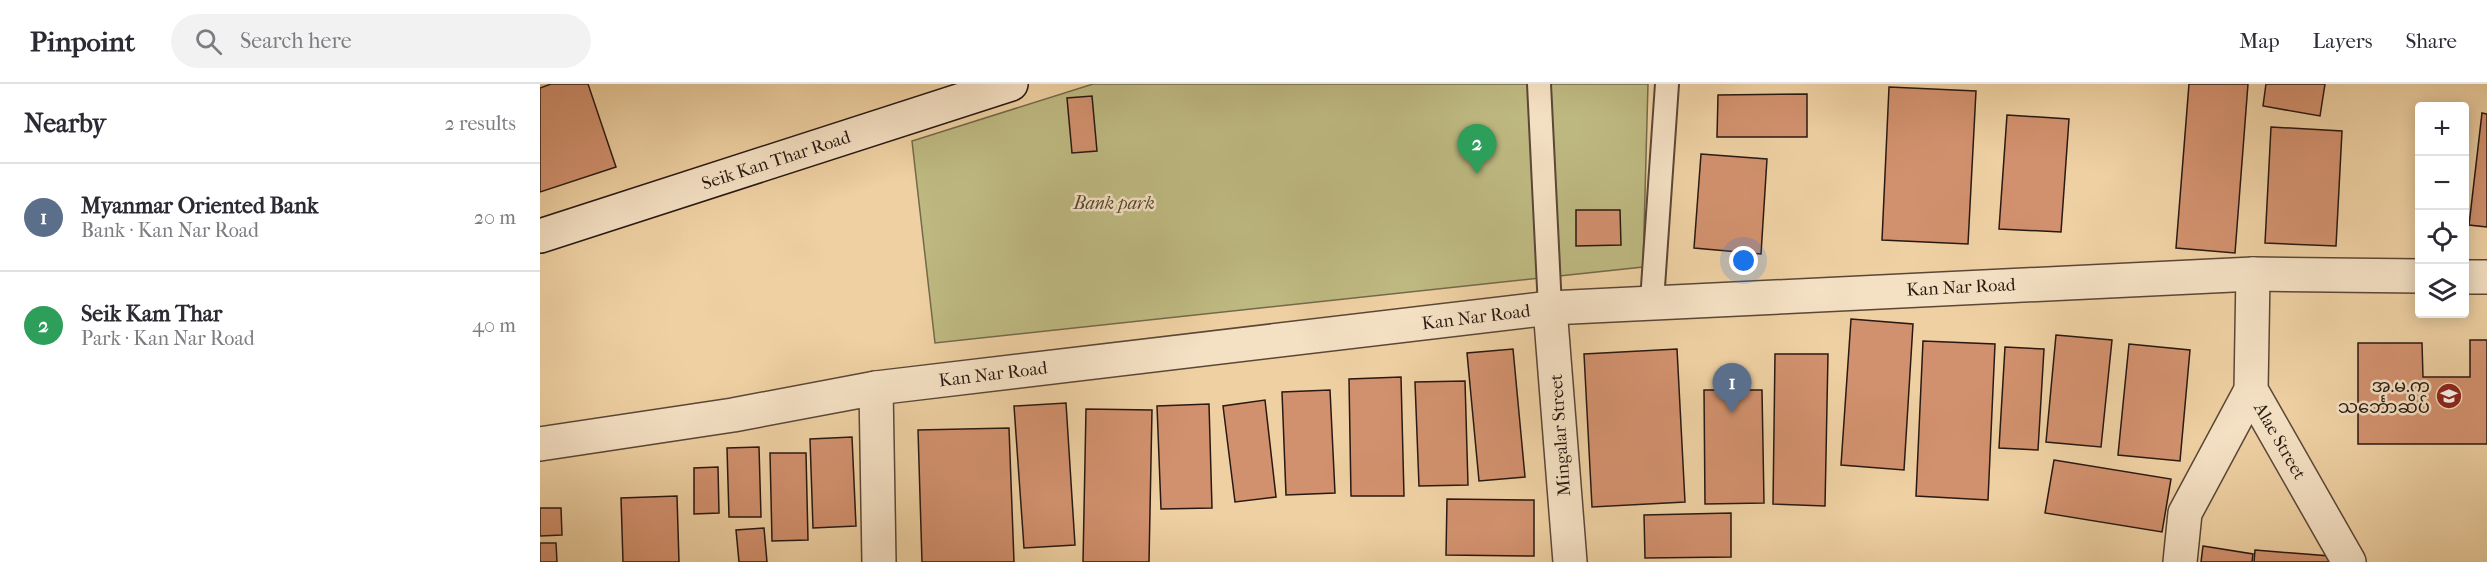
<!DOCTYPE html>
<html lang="en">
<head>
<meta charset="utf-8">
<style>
  :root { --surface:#fff; --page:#f2f2f3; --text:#2b2b33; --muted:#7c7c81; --line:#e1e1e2; --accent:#8f2418 }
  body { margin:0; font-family:"IM FELL French Canon","Noto Sans Myanmar",serif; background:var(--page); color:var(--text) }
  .controls { position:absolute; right:18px; top:18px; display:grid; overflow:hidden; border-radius:6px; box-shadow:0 3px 15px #0003 }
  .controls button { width:54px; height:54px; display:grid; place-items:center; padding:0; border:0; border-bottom:2px solid var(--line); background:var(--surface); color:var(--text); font:30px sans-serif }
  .you { position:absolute; left:1204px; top:177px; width:21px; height:21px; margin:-15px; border:4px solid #fff; border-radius:50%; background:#1a73e8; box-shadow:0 0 0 9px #1a73e833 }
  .badge { display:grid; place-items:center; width:39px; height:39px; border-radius:50%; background:var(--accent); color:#fff; font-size:20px; font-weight:700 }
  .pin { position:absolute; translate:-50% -50px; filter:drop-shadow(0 2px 3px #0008) }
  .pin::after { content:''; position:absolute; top:32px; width:21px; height:18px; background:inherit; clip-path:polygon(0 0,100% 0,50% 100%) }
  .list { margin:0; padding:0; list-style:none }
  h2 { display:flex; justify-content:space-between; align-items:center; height:78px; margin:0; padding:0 24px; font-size:26px }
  h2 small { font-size:20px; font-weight:400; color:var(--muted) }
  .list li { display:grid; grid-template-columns:39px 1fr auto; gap:18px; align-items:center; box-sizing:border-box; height:108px; padding:0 24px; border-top:2px solid var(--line) }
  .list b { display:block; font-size:22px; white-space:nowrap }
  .list p { margin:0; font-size:20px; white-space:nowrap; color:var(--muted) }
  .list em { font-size:20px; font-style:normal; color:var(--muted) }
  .icon { flex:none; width:33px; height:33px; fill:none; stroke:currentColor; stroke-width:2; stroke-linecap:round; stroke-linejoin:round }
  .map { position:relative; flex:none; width:1947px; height:478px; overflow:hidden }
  header { display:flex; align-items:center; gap:36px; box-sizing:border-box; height:84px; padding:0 30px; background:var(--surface); border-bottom:2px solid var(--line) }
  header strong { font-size:28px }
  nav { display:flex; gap:33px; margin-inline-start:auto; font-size:21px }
  .search { width:420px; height:54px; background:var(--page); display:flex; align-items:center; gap:15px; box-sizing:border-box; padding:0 21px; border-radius:33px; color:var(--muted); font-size:22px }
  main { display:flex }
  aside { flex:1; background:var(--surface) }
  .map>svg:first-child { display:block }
</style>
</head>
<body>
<header>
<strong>Pinpoint</strong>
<div class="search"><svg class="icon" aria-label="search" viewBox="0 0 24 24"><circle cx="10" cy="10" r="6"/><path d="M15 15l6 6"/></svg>Search here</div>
<nav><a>Map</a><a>Layers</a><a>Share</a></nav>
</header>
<main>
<aside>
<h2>Nearby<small>2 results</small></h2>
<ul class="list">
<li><span class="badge" style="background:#5c6f8a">1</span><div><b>Myanmar Oriented Bank</b><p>Bank · Kan Nar Road</p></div><em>20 m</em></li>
<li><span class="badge" style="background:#2e9e5b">2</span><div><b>Seik Kam Thar</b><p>Park · Kan Nar Road</p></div><em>40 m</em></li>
</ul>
</aside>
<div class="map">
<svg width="1947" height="478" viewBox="0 0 1947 478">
  <rect width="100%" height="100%" fill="#eed0a2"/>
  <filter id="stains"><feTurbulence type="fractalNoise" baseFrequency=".00333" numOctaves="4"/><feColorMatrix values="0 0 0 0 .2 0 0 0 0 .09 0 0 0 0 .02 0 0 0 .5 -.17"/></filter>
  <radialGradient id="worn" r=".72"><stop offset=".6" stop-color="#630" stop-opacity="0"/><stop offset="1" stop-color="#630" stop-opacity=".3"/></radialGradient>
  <polygon fill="#beb981" stroke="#74694a" stroke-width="1.5" points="553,0 1108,0 1103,183 395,259 372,57"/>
  <g fill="#d2916e" stroke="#291912" stroke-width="1.5">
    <polygon points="11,0 48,0 76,83 0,108 0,4"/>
    <polygon points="1649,0 1708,0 1695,169 1636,164"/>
    <polygon points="1726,0 1785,0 1780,32 1723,22"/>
    <polygon points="1349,3 1436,7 1428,160 1342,156"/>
    <polygon points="1267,10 1267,53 1177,53 1178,11"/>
    <polygon points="552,12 557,67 532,69 527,14"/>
    <polygon points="1942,29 1947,30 1947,143 1929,141"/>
    <polygon points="1467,31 1529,35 1521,148 1459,145"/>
    <polygon points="1731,43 1802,47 1796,162 1725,159"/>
    <polygon points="1161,70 1227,75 1221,170 1154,164"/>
    <polygon points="1036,126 1080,126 1081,161 1036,162"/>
    <polygon points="1311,235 1373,240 1364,386 1301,381"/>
    <polygon points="1516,251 1572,256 1561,363 1506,358"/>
    <polygon points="1930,256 1947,256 1947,360 1818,360 1818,259 1882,259 1883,293 1930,293"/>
    <polygon points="1383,257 1455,260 1448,416 1376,412"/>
    <polygon points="1589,260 1650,266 1640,377 1578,371"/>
    <polygon points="1465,263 1504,265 1498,366 1459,364"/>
    <polygon points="973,265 985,393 939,397 927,269"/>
    <polygon points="1137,265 1145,418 1052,423 1044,270"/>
    <polygon points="1235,270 1288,270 1285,422 1233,420"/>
    <polygon points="861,293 864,412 811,412 809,295"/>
    <polygon points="925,297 928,401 879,402 875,298"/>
    <polygon points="790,306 795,409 746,411 742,308"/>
    <polygon points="1164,306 1222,306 1224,419 1165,420"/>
    <polygon points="725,316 736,413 695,418 683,322"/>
    <polygon points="526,319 535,461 484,464 474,322"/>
    <polygon points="669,320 672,424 621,425 617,322"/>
    <polygon points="546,325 612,326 609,478 543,478"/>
    <polygon points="469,344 474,478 382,478 378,346"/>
    <polygon points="312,353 316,442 273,444 270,355"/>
    <polygon points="219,363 221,433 189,433 187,364"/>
    <polygon points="230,369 266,369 268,456 232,457"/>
    <polygon points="1514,376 1631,395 1622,448 1505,429"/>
    <polygon points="178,383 179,429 154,430 154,384"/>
    <polygon points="137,412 139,478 83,478 81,414"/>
    <polygon points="907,415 994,416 994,472 906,471"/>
    <polygon points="0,424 21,424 22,451 0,452"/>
    <polygon points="1191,429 1191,473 1105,474 1104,431"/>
    <polygon points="224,444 227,478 199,478 196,446"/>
    <polygon points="0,459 16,459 17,478 0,478"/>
    <polygon points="1663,462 1713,470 1712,478 1661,478"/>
    <polygon points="1715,466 1790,472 1789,478 1714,478"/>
  </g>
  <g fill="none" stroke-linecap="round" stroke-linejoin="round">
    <g stroke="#5a4736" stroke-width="26">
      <g id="lane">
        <polyline points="999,0 1010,224"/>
        <polyline points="1112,217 1127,0"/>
      </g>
    </g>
    <g stroke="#5a4736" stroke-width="36">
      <g id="street">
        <polyline points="1713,190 1711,306 1809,478"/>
        <polyline points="1924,193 1947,193"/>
        <polyline points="1010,224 1030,478"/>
        <polyline points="336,304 339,478"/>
        <polyline points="0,360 193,331 336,304 1010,224 1713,190 1880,192"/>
        <polyline points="1640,478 1645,429 1711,306"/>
      </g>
    </g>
    <g stroke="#291912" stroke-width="36">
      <polyline id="secondary" points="0,152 471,0"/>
    </g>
    <use href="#lane" stroke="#f4e0c3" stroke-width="22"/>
    <use href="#street" stroke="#f4e0c3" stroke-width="33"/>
    <use href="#secondary" stroke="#f4e0c3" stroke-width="33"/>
  </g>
  <defs>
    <g id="school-disc" transform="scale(1.35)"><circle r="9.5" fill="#8f2418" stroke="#f4e0c3"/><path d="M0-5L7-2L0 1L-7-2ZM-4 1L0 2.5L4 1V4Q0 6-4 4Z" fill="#fff"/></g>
  </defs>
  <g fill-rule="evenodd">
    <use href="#school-disc" x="1909" y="312"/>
  </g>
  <g text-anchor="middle" stroke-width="5" stroke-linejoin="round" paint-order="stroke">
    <g font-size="18" fill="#291912" stroke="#f4e0c3">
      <text transform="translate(236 76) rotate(-18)" y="6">Seik Kan Thar Road</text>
      <text transform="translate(1421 203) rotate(-3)" y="6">Kan Nar Road</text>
      <text transform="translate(936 233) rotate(-7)" y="6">Kan Nar Road</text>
      <text transform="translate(453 290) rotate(-7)" y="6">Kan Nar Road</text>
      <text transform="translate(1020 351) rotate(-94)" y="6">Mingalar Street</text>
      <text transform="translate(1740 357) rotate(60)" y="6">Alae Street</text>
    </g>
    <g font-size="18" font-style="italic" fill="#564933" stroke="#f4e0c3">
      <text x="574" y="125">Bank park</text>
    </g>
    <g font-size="18" fill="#291912" stroke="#f4e0c3" text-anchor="end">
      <text x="1890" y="308">အ.မ.က<tspan x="1890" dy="21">သင်္ဘောဆိပ်</tspan></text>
    </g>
  </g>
  <rect width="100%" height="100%" filter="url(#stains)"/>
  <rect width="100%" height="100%" fill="url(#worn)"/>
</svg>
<div class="controls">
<button>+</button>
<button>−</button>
<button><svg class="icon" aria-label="locate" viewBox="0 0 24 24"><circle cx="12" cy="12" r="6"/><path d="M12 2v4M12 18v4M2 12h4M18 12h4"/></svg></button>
<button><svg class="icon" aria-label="layers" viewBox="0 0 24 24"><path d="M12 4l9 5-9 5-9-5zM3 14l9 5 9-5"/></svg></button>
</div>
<div class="you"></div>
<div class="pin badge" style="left:1192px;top:329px;background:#5c6f8a">1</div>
<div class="pin badge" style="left:937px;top:90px;background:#2e9e5b">2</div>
</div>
</main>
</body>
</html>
